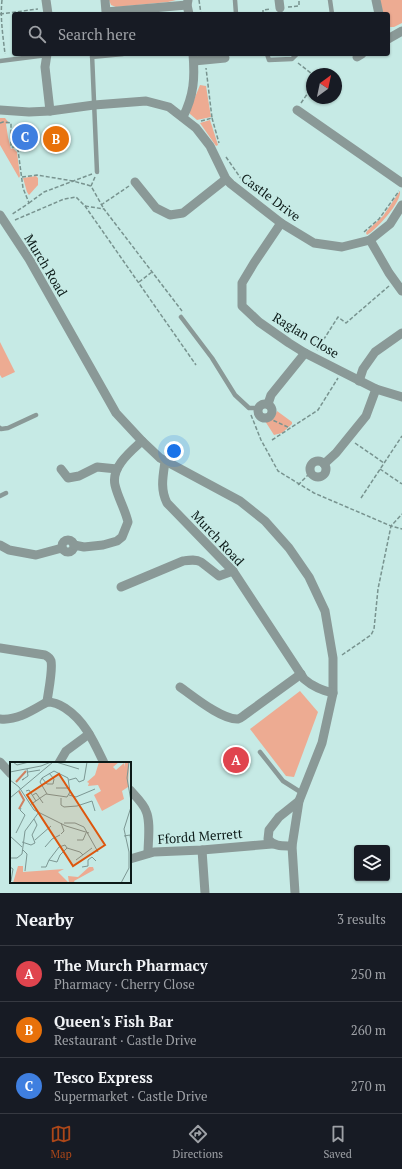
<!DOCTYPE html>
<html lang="en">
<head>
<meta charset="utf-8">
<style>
  :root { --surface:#171b24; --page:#242831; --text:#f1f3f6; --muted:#9ea1a6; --line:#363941; --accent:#ac4719 }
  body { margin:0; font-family:"PT Serif",serif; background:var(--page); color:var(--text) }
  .controls { position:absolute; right:12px; bottom:12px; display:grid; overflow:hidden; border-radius:4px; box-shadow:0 1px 3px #0004 }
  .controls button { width:36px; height:36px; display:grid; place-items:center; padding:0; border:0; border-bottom:1px solid var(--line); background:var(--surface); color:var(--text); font:20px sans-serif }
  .compass { position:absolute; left:306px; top:68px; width:36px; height:36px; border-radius:50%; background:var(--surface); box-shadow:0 1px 3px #0004; rotate:33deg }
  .you { position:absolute; left:174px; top:451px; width:14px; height:14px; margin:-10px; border:3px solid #fff; border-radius:50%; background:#1a73e8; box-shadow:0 0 0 6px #1a73e833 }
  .badge { display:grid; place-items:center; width:26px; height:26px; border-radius:50%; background:var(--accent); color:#fff; font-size:13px; font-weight:700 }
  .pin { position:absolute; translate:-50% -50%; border:2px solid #fff; box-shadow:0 1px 4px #0006 }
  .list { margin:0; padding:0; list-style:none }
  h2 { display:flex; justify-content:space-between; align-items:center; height:52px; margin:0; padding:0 16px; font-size:17px }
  h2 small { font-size:13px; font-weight:400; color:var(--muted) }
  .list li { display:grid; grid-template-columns:26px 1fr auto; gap:12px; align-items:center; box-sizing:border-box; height:56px; padding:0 16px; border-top:1px solid var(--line) }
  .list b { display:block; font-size:15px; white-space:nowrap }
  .list p { margin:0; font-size:13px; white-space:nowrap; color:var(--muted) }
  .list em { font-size:13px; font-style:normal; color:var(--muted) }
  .icon { flex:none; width:22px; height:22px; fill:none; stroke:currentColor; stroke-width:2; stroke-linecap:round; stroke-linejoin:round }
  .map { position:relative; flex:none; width:402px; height:893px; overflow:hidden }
  .search { position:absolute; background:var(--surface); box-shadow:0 1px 3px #0004; left:12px; right:12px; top:12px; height:44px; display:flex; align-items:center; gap:10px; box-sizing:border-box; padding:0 14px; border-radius:4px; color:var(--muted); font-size:15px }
  .sheet { height:220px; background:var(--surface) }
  nav { display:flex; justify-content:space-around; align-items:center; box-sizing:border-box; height:56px; border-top:1px solid var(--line); background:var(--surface); font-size:11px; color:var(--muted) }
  nav a { display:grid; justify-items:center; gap:2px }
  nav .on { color:var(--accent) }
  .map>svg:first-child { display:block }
</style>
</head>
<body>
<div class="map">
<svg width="402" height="893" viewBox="0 0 402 893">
  <rect width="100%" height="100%" fill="#c6eae5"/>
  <g fill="#edab92">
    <polygon points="109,0 176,0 168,2 116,7 111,5"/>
    <polygon points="380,0 402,0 402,23 394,27 389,27 388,26 388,14 383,14"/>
    <polygon points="200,85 206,86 211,117 197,120 190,114 189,112"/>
    <polygon points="0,118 5,118 9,123 6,124 8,137 11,149 13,148 17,152 20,176 19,178 0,145"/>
    <polygon points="210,120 218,145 216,146 200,123"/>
    <polygon points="36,176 38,178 38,185 29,195 27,192 23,178"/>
    <path d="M400 191C402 202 376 230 367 235L366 233 367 231 383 216Z"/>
    <polygon points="0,342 15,372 2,378 0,375"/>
    <polygon points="277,411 292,422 292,424 282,433 274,435 265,421 269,421 274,418"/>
    <polygon points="300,691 318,712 294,777 286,776 250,729"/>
  </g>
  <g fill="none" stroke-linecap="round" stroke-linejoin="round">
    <g stroke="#78938f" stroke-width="1.5" stroke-dasharray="4 2" stroke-linecap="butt">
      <path d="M2 0C0 18 3 36 5 54"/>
      <polyline points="199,0 201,14"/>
      <polyline points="288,7 299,6 299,0"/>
      <polyline points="0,14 38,9"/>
      <polyline points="263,14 263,10 271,9"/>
      <polyline points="298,63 312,74"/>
      <polyline points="301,103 312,87"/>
      <polyline points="212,118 219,143"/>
      <polyline points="201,121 212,118 206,68"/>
      <polyline points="0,123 3,122 11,123 11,147 16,147 18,150 23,188 29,203 11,215"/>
      <polyline points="226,157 242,180"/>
      <polyline points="22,177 37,175 73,181 91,186"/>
      <polyline points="95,177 91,186 104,209"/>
      <polyline points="29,203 44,192 92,174"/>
      <polyline points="101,205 129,186"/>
      <polyline points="85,206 104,209 182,311"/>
      <polyline points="15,220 64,199 76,197 85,206 196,365"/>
      <polyline points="364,232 379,219 399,191"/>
      <polyline points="139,282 152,272"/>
      <polyline points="317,350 338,317 346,323 389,286"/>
      <polyline points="251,415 261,440 278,471 314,493 391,526 402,529"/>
      <polyline points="268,418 290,428"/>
      <polyline points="272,440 318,410 338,378"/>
      <polyline points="355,443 384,463"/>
      <polyline points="380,469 402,484"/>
      <polyline points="298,485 311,472"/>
      <polyline points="361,498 402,436"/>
      <polyline points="342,655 371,635 374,629 378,589 391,526 402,514"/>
    </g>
    <g stroke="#8a9997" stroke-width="4.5">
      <polyline points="235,0 236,14"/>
      <polyline points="330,0 332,14"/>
      <polyline points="92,54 97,172"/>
      <polyline points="267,54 269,60 292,59 297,54"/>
      <polyline points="92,57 123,54"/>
      <polyline points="0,61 47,55"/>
      <polyline points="181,317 212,358 235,395 249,408 258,408"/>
      <polyline points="0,428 1,429 8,428 36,415"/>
      <polyline points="0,496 6,493"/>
      <polyline points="260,752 283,781 302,793"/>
    </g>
    <g stroke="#8a9997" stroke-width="9">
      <polyline points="46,0 48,14"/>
      <polyline points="105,0 106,12 187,5"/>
      <polyline points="188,0 187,5 189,14"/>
      <polyline points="279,0 280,8"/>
      <polyline points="376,0 379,14"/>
      <polyline points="388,39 402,31"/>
      <polyline points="47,54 45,67 50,111"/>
      <polyline points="357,57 362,54"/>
      <polyline points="194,61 225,58"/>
      <polyline points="0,110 29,112 50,111 94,105 146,101 169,107 196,128 210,146 226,179 231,184 281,223 314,243 342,247 370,240 390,224 402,205"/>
      <polyline points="297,110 402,183"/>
      <path d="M183 117C194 95 195 78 193 54"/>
      <polyline points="135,182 156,208 170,215 183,213 226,179"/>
      <polyline points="0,215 29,259 116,413 142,441 160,458 240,501 265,521 289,548 309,577 325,611 333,658 333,693 322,743 299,801 292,846 295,893"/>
      <polyline points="281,223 254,263 242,283 242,306 259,322 289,343 305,353 376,389 402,397"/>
      <polyline points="370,240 389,273 402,291"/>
      <polyline points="359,381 363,369 375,352 402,333"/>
      <circle cx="265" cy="411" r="7"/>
      <polyline points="268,404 271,395 305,353"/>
      <circle cx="318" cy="469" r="8"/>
      <path d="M165 462C163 476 160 489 167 503L233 571 304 679C313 687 322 690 333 693"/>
      <polyline points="324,464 336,453 366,416 376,389"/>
      <polyline points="61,469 68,478 79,476 97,467 117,469"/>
      <circle cx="68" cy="546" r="6"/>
      <polyline points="0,545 9,550 36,555 62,548"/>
      <path d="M74 545 84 547 103 545 117 541 122 537 128 522C125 509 118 498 115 485 111 467 130 452 142 441"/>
      <path d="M121 587 183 561C190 560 196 559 201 562L219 576 233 571"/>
      <path d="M0 648 45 655C47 656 50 658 51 661 53 670 48 693 47 702"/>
      <path d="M180 687C193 696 222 720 238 719 241 718 243 716 246 714L301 674"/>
      <path d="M0 719C17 721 33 710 47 702 54 702 59 704 65 708 85 721 94 742 104 763"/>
      <polyline points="0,762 11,774"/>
      <polyline points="59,763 66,751 89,734"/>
      <path d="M130 790C136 797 143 803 146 811 151 822 148 841 148 853"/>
      <path d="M292 846C283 846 274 847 268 839L269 830 279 817 299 801"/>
      <polyline points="202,850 205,893"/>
      <polyline points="130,859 154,852 202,850 272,844"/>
    </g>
  </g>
  <g text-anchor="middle" stroke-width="4" stroke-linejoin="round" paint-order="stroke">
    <g font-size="13" fill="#0c1a18" stroke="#c6eae5">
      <text transform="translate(271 197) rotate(37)" y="5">Castle Drive</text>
      <text transform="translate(46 265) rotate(59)" y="5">Murch Road</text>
      <text transform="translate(306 335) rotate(31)" y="5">Raglan Close</text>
      <text transform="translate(218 538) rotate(47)" y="5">Murch Road</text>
      <text transform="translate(200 836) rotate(-4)" y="5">Ffordd Merrett</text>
    </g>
  </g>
  <g transform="translate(10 762)">
    <rect width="121" height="121" fill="#c6eae5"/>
    <path d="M89 0H109L103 5 106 8 114 1 115 5V0H119L118 25 112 29 114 37 92 49 84 33 91 29 88 23 78 24 79 21 77 20 85 13ZM8 104H13V110L54 107 48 110 59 121 58 114 68 115 79 105H83L84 108 64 119 65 121H0H3Z" fill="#edab92"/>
    <path fill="none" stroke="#cf8061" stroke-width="2" d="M6 20 16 9M9 47 14 38 9 29"/>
    <path fill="none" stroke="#7c9793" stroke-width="1" d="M3 0 7 3 19 0M46 0 69 7M119 0 117 16 121 39M0 10 31 4 41 0M18 10 30 8M32 16 37 22H43L44 17 39 11M14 17 12 18 18 14 17 7M0 18 9 25 24 48 56 64 79 71M59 18 66 16 69 20 74 18 77 0M46 26H59M16 29 19 28 26 39M23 33 26 31 33 41M59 33 66 35 85 27M0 36 43 0M51 36V43L54 45 67 44 82 39 85 49M20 43 36 32 57 35 60 30 58 16 44 9 32 16 30 20 37 32M51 61 54 69 51 72M54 61H65L74 65 88 90M6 71 15 53 10 48 11 46M0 74 12 85M114 74 120 73 121 80M25 78 41 64M67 78H73L76 71M12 80 21 83 25 81 22 73 27 63 24 57M35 85 42 77 50 73M13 88 17 92 15 109M0 96H7L12 92 15 69 29 50M39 98 49 85 55 83 57 86M66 98 82 86M0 105 3 107 1 119M31 105H36L39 98 47 100 50 93 57 86 70 90 73 93M72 105 78 104V98L82 95 86 99M111 121 119 106V90L114 67 121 45"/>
    <path fill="#dd560d" fill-opacity="0.15" stroke="#dd560d" stroke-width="2" d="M49 12 95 83 63 104 17 33Z"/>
    <rect width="121" height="121" fill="none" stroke="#0c1a18" stroke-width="2"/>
  </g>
</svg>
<div class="controls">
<button><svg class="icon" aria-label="layers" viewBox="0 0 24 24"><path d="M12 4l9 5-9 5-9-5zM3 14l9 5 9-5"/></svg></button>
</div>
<svg class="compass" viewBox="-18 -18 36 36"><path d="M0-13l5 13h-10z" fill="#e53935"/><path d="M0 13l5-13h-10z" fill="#9ea1a6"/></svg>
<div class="you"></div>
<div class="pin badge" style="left:236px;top:760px;background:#e0444e">A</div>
<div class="pin badge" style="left:56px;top:139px;background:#e8710a">B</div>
<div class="pin badge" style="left:25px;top:137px;background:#3f7fe0">C</div>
<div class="search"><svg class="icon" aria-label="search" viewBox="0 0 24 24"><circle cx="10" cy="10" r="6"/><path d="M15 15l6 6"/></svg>Search here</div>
</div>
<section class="sheet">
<h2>Nearby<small>3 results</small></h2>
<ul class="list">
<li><span class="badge" style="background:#e0444e">A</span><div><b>The Murch Pharmacy</b><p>Pharmacy · Cherry Close</p></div><em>250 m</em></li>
<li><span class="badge" style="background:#e8710a">B</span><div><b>Queen's Fish Bar</b><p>Restaurant · Castle Drive</p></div><em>260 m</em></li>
<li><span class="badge" style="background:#3f7fe0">C</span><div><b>Tesco Express</b><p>Supermarket · Castle Drive</p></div><em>270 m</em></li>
</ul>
</section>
<nav>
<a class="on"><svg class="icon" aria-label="map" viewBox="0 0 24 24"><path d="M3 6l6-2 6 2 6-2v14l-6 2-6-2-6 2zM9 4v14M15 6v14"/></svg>Map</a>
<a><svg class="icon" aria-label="directions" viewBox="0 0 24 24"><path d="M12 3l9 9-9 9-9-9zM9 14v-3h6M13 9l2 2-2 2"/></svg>Directions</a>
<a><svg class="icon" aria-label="saved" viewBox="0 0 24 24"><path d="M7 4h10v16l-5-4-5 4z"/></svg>Saved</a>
</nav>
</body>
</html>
